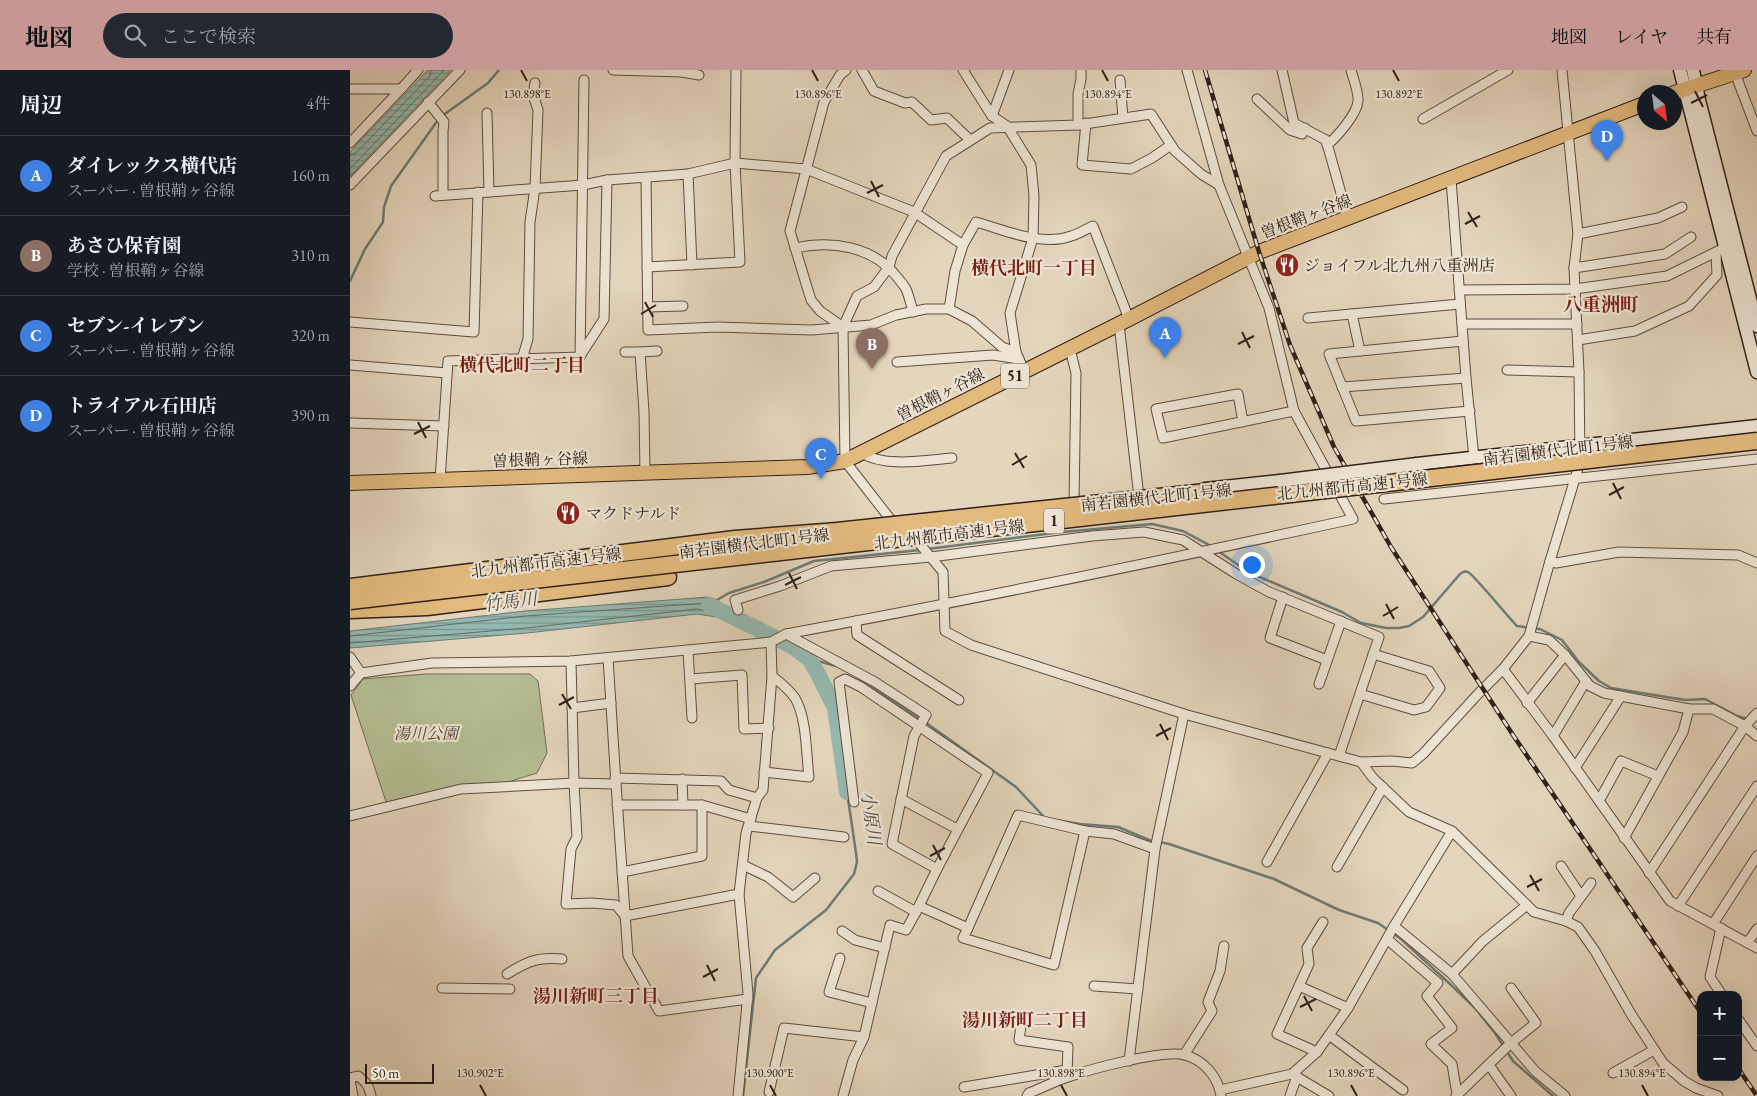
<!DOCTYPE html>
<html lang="ja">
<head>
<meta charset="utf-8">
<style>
  :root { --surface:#171b24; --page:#242831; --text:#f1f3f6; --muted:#9ea1a6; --line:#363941; --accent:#c59692 }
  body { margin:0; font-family:"EB Garamond","Noto Serif JP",serif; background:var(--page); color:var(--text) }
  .controls { position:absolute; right:15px; bottom:15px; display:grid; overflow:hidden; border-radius:10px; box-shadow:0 5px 20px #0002 }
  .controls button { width:45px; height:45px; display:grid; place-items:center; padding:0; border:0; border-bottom:1px solid var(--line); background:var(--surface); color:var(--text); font:25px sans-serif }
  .compass { position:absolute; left:1287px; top:15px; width:45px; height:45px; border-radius:50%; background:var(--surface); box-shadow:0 5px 20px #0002; rotate:152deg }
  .scale { position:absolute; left:15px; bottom:12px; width:69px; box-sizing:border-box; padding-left:5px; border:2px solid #312019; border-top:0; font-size:14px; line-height:18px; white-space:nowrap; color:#312019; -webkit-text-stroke:4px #ede4d3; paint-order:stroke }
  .you { position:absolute; left:901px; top:494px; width:18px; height:18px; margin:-12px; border:4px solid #fff; border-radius:50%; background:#1a73e8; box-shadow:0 0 0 8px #1a73e833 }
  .badge { display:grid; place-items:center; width:32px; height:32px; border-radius:50%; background:var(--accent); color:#fff; font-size:16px; font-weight:700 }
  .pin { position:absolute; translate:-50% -41px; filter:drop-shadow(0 1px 2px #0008) }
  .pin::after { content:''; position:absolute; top:26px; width:18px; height:15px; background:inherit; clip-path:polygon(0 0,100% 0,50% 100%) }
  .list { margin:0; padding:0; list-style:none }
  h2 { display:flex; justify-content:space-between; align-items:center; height:65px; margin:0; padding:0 20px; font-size:21px }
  h2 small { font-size:16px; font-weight:400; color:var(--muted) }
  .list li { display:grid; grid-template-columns:32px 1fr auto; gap:15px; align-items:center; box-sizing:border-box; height:80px; padding:0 20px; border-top:1px solid var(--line) }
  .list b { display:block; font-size:19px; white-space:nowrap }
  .list p { margin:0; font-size:16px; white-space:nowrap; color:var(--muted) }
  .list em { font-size:16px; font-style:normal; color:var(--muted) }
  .icon { flex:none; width:28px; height:28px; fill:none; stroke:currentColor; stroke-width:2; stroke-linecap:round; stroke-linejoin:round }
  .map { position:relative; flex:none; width:1407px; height:1026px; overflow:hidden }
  header { display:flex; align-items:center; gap:30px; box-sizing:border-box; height:70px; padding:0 25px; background:var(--accent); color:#111 }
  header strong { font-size:24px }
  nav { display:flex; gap:28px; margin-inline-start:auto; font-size:18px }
  .search { width:350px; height:45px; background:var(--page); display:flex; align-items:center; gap:12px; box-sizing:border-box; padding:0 18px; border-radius:28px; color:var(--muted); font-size:19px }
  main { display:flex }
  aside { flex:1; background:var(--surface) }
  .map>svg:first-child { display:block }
</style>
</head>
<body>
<header>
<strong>地図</strong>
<div class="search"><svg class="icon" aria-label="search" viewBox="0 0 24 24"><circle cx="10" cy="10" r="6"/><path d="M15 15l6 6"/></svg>ここで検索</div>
<nav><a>地図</a><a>レイヤ</a><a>共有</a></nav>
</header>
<main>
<aside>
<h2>周辺<small>4件</small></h2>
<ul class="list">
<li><span class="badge" style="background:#3f7fe0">A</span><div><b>ダイレックス横代店</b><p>スーパー · 曽根鞘ヶ谷線</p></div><em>160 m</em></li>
<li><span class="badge" style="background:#8d6e63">B</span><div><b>あさひ保育園</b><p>学校 · 曽根鞘ヶ谷線</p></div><em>310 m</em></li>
<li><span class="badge" style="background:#3f7fe0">C</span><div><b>セブン-イレブン</b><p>スーパー · 曽根鞘ヶ谷線</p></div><em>320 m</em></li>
<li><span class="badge" style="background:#3f7fe0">D</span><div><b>トライアル石田店</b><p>スーパー · 曽根鞘ヶ谷線</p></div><em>390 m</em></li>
</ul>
</aside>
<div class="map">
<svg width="1407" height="1026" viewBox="0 0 1407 1026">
  <defs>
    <pattern id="water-rules" width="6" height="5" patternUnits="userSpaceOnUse" patternTransform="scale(1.25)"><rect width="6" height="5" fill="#95b9b1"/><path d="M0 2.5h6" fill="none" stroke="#7a968f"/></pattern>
  </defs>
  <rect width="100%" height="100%" fill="#e4d5bc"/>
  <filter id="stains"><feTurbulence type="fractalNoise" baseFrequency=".004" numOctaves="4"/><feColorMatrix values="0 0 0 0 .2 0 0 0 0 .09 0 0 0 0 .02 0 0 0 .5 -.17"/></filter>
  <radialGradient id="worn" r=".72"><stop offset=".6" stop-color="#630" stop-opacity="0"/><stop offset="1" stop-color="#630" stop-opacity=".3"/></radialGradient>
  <polygon fill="#b3bd91" stroke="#726e55" points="76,604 180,604 188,611 197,683 187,703 152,714 115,715 36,732 1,625 13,609"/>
  <g fill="url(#water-rules)" stroke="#6d7c74">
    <polygon points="78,0 101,0 0,106 0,82"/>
    <polygon points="358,527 368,530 377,544 373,548 347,544 177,563 0,578 0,561 175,541"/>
  </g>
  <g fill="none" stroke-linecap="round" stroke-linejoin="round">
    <g stroke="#636c65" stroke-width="1">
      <polyline points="0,85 6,83 80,6 81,0"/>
      <polyline points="0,99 94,0"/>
      <polyline points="0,566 175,546 357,533 365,534 368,539 366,542 347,539 176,558 0,573"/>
    </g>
    <g stroke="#6d7c74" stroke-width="2.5">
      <polyline points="92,46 138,13 149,0"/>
      <polyline points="0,211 15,179 33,152 34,137 41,116 88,50"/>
      <polyline points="578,479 712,462 802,454 833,461 861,476"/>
      <path d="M868 481 897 501 912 508 992 542 1011 553 1036 558H1049L1059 556 1073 547 1110 504C1113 502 1114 501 1118 502 1124 505 1159 548 1167 556L1190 559 1212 570 1229 592 1249 611 1261 618 1335 630 1355 629 1387 646 1398 649"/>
      <polyline points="367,530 379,523 414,512 464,491 570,480"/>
      <polyline points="457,588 486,596"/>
      <polyline points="504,605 570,649"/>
      <polyline points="575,652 666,717 695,748"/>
      <polyline points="706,750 730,754 768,757 804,772"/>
      <polyline points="810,772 819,774 924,809 989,840 1028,853 1051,869 1100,914 1125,938 1145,963 1163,991 1203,1026"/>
      <polyline points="393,1026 406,908 425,880 476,840 504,804 507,792 506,783 497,722"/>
    </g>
    <polyline stroke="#95b9b1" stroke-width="16" points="359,535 442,576 460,590 468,604 485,638 497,722"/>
    <g stroke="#5e4d42" stroke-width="11">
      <g id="street">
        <polyline points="263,0 332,2 332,0"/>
        <polyline points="512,0 524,21 555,33 562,32 581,50 597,48 620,70"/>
        <polyline points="613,0 642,46 657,56 681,95 684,126 683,168 660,243 666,282 674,301"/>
        <polyline points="932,0 944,53 976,70 998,148"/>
        <polyline points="332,2 349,5"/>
        <polyline points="1385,3 1407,61"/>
        <polyline points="770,10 773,48"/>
        <polyline points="0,19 51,19 0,73"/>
        <polyline points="51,19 68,0"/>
        <polyline points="907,29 940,60 952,64 955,58"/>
        <polyline points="78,32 94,52 93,61 93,125"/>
        <polyline points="137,43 139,122"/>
        <polyline points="642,46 659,0"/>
        <polyline points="1073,49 1158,0"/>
        <polyline points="736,53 732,95 781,99 802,88 821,75"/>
        <polyline points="728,55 728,24 731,9 731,0"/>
        <path d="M977 75C987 67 1007 44 1008 31 1009 23 1003 8 1001 0"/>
        <polyline points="338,104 342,195"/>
        <polyline points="296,108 298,260 368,257 462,260 521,255 546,245 576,239 599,239 622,251 652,277 666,282"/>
        <polyline points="1101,109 1116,308 1124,388"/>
        <polyline points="0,115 110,0"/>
        <path d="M85 126 233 115 257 110 338 104 385 93 456 99 564 142 613 175 626 152C655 160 691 177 721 166 729 164 736 159 743 156L779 249"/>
        <polyline points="1228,164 1308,148 1332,137"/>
        <path d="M445 178C481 170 523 176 547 207 550 211 554 215 556 219 559 226 561 234 563 242"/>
        <polyline points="297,197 390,192 385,93 386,0"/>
        <polyline points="1224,198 1315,184 1341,167"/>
        <polyline points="1109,220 1225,219 1317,206 1374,178"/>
        <polyline points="298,237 333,236"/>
        <polyline points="599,239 605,201 613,175"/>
        <polyline points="1002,244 1010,281"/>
        <polyline points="958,248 1110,234"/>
        <polyline points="0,252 124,262 128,122"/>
        <polyline points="769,254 789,427"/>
        <polyline points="1112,254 1227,254"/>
        <polyline points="493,257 470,241 461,230 440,161 474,32 490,5 496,0"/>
        <polyline points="1228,270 1285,261 1339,236 1367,205 1366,183"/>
        <polyline points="1113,271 979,284 1006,351 1120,341"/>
        <polyline points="720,279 726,303 724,434"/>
        <polyline points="275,282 290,282 294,342 295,403"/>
        <polyline points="290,282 307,281"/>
        <polyline points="230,286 254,249 257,110"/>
        <polyline points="172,289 178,269 180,152 185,118 188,40 183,25 185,13"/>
        <polyline points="547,292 643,285 669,289"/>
        <polyline points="0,295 97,303"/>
        <polyline points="1157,300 1229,302"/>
        <polyline points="992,317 1116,308"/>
        <polyline points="893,352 888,324 806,339 813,368 944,341"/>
        <polyline points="0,353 94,356"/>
        <path d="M512 383C535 398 576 390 602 388"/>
        <polyline points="90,410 98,291 230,287 234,10"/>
        <polyline points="1034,429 1407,389"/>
        <polyline points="548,455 541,450 495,391 493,257 507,226 524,217 539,197 542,186 596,86 640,58 728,55 801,44 825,81 851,104 869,115"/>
        <polyline points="564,467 593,502 595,561 621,575 834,644 1011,692 1042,691 1062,693 1073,684 1128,624 1153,599 1179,566 1200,491 1230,392 1229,302 1224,198 1228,164 1212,0"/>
        <polyline points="1200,491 1206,493 1269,482 1388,485 1407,493"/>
        <polyline points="933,527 920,568 977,590"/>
        <polyline points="388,540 385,530 430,516 481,496 581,487 742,466 794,462 833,470 888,505 919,522 1029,567 989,686"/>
        <polyline points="506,551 507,565 609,630"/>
        <polyline points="436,564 525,612 576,645 564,666 542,774 587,799 566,842 528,821"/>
        <polyline points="1179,566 1199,570 1215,585 1240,616 1254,623 1339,639 1363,639 1395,656 1407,666"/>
        <polyline points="338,580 342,648"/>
        <path d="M0 587 11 603 82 593 221 591 421 572 436 564C626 529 815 490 1003 449L944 341 919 238 869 115 837 0"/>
        <polyline points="221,591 224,713 227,767 221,779 216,834 241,833 266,835 275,846 389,824"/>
        <polyline points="1153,599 1203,666 1320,831 1407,878"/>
        <polyline points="340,609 392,605 394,659 419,658"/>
        <polyline points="969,614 991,551"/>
        <polyline points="0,616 11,603"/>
        <polyline points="1010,624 1064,640 1076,637 1090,618 1079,601 1023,584"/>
        <polyline points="1177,633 1215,585"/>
        <polyline points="222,638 261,633"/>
        <polyline points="1203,666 1236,611"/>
        <polyline points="1011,692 1023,708 1059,742 1102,761 1184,842 1216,851 1228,857 1245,881 1281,944 1313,993 1334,1011 1346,1018 1368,1026"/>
        <polyline points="1225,698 1271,626"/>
        <path d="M414 702 459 707C456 684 457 648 445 628 439 619 431 613 422 606"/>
        <polyline points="265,708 371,711 379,720 407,728"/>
        <polyline points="332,709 333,735"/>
        <polyline points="266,714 278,886 309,941 398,929"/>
        <polyline points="551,729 607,759"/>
        <polyline points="1249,731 1271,691 1308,706"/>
        <polyline points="504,732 489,612 495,609 511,617 638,703 587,799"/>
        <polyline points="267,735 352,735 401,749"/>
        <polyline points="0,746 111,719 224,713 266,714 258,588"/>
        <polyline points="399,756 494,767"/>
        <polyline points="1274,768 1333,662 1339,639"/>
        <polyline points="917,792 978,683"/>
        <polyline points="393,795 418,807 443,827 465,808"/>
        <polyline points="1211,796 1231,826"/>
        <polyline points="987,797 1033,717"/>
        <polyline points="272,802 352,786 352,735"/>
        <polyline points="1299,803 1395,656 1407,643"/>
        <polyline points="569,836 618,858 613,868 704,895 735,761 764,764 805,779"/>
        <polyline points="1328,836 1407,716"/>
        <polyline points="1216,851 1219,843 1241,813"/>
        <polyline points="1363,854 1407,786"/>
        <polyline points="1044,856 1102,904 1185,1001 1215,1026"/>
        <polyline points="618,858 668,745 735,761"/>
        <polyline points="1371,858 1360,907 1372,925"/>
        <polyline points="492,861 505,870 535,878"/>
        <polyline points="1037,869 1088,913 1077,926 1102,958 1081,974 1102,994 1107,1024"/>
        <polyline points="1398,872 1407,859"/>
        <polyline points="490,888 479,922 522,933"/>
        <path d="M157 904C178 891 187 887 212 889"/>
        <polyline points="1102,904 1133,871 1177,835"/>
        <polyline points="744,916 788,919"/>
        <polyline points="949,916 998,938"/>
        <polyline points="92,918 160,919"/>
        <polyline points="1388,949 1407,976"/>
        <polyline points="671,956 669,970 718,977 717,1004"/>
        <polyline points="979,965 1053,1020"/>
        <polyline points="967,982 927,964 959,894 957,878 973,852"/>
        <polyline points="834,985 862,941 858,932 870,901 874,876"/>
        <polyline points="779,991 805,779 834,644"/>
        <polyline points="1139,995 1161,1026"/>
        <polyline points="1263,1003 1304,980"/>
        <polyline points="942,1004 979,1026"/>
        <path d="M0 1008 8 1006C16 1012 19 1016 21 1026"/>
        <polyline points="0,1010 3,1026"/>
        <polyline points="614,1017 717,1000"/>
        <polyline points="870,1020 942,1004 967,982 998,938 1044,856 1102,761"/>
        <polyline points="419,1022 434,958 514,967"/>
        <polyline points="388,1026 398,924 389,824 396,763 407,728 413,720 422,606 421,572"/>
        <polyline points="493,1026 503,990 514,967 540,855 556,860 566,842"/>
        <path d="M677 1026 679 1023C692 1018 705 1011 718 1007 741 999 814 979 835 985 854 990 868 1007 871 1026"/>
        <polyline points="940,1026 947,1006"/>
        <polyline points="1106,1026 1161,973 1186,953 1161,918"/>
      </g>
    </g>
    <g stroke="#312019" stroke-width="15">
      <g id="secondary">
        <polyline points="1330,0 1407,302"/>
        <polyline points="1343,0 1349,30 1407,256"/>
        <polyline points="1067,394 1407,356"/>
        <polyline points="855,419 930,411"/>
      </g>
    </g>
    <g stroke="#312019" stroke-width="16">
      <g id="primary">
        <polyline points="1324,23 1394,0"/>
        <polyline points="0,413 457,397 495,391 769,254 909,182 1294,34"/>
      </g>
    </g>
    <g stroke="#312019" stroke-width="19">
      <g id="highway">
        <polyline points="201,500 385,478 420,473"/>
        <polyline points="0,540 77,537 318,507"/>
      </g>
    </g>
    <use href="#street" stroke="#ede4d3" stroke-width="9"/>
    <use href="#secondary" stroke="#ede4d3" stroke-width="12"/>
    <use href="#primary" stroke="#e2ba7e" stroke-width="14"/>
    <use href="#highway" stroke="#e2ba7e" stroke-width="16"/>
    <g stroke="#312019" stroke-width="4.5">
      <g id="rail">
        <polyline points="855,0 909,182 940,275 984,377 1041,477 1163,665 1351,943"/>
        <polyline points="1388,998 1407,1026"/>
      </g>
    </g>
    <use href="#rail" stroke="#ede4d3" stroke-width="2.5" stroke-dasharray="8" stroke-linecap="butt"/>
    <g stroke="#312019" stroke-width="15" stroke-linecap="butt">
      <polyline id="secondary-bridge" points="930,411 1067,394"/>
    </g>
    <g stroke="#312019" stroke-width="19" stroke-linecap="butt">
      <g id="highway-bridge">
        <polyline points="0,517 385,469 487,461 865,421"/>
        <path d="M0 531C469 479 938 423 1407 371"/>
      </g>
    </g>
    <use href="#secondary-bridge" stroke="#ede4d3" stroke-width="12"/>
    <use href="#highway-bridge" stroke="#e2ba7e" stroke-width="16"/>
  </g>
  <path fill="none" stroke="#312019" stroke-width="2" d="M171 0 177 11M462 0 468 11M752 0 758 11M1043 0 1049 11M1345 21 1353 37M1341 33 1357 25M521 111 529 127M517 123 533 115M1118 142 1127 157M1115 154 1130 146M295 232 303 247M291 244 306 235M892 262 900 278M888 274 904 266M68 352 76 368M64 364 80 356M665 383 674 398M662 395 677 386M1263 413 1271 429M1259 425 1274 417M439 503 447 519M435 515 451 507M1036 534 1044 549M1033 546 1048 537M212 624 221 639M209 635 224 627M810 654 818 670M806 666 821 658M583 775 591 790M580 786 595 778M1180 805 1189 821M1177 817 1192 809M357 895 365 911M353 907 368 899M954 926 962 941M950 937 966 929M130 1015 136 1026M420 1015 426 1026M711 1015 717 1026M1001 1015 1007 1026M1292 1015 1298 1026"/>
  <defs>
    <g id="restaurant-disc" transform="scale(1.25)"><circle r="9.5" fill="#8f2418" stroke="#ede4d3"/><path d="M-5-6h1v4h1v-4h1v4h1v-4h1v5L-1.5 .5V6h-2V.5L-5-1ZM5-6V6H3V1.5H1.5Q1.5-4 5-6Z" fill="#fff"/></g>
  </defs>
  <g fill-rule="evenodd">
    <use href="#restaurant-disc" x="937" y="195"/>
    <use href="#restaurant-disc" x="218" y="443"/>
  </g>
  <g text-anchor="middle" stroke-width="4.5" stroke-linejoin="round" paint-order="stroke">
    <g fill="#ede4d3" stroke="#695b51" stroke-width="1">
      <rect x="651" y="293.5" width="28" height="25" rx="4"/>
      <rect x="694" y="438.5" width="20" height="25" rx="4"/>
    </g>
    <g font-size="15" font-weight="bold" fill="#312019">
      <text x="665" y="311">51</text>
      <text x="704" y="456">1</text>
    </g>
    <g font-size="16" fill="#312019" stroke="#ede4d3">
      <text transform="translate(956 146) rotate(-21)" y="6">曽根鞘ヶ谷線</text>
      <text transform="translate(590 324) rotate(-27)" y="6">曽根鞘ヶ谷線</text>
      <text transform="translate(1208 380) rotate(-7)" y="6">南若園横代北町1号線</text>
      <text transform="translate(190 389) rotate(-2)" y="6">曽根鞘ヶ谷線</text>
      <text transform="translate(1002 416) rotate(-6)" y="6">北九州都市高速1号線</text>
      <text transform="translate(806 427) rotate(-6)" y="6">南若園横代北町1号線</text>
      <text transform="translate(599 464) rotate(-7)" y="6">北九州都市高速1号線</text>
      <text transform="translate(404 473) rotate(-7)" y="6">南若園横代北町1号線</text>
      <text transform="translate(196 492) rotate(-7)" y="6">北九州都市高速1号線</text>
    </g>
    <g font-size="16" fill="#312019" stroke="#ede4d3" text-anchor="start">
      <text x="954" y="201">ジョイフル北九州八重洲店</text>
      <text x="236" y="449">マクドナルド</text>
    </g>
    <g font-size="16" font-style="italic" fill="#524737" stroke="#ede4d3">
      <text x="76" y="669">湯川公園</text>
    </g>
    <g font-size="18" font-weight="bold" fill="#7a1f14" stroke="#ede4d3">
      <text x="684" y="204">横代北町一丁目</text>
      <text x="172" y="301">横代北町二丁目</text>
      <text x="246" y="932">湯川新町三丁目</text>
      <text x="675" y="956">湯川新町二丁目</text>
    </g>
    <g font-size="18" font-style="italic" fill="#4f4e47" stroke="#ede4d3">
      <text transform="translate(160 532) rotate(-7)" y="6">竹馬川</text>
      <text transform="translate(521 748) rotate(82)" y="6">小原川</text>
    </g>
    <g font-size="19" font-weight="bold" fill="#7a1f14" stroke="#ede4d3">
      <text x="1251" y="241">八重洲町</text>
    </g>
  </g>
  <g font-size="12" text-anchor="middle" fill="#312019" stroke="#ede4d3" stroke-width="4.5" stroke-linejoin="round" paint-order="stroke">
    <text x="177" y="28">130.898°E</text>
    <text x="468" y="28">130.896°E</text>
    <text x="758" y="28">130.894°E</text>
    <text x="1049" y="28">130.892°E</text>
    <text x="130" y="1007">130.902°E</text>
    <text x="420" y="1007">130.900°E</text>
    <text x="711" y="1007">130.898°E</text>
    <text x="1001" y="1007">130.896°E</text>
    <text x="1292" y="1007">130.894°E</text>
  </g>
  <rect width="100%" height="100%" filter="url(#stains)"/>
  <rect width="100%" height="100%" fill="url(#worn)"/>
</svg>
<div class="controls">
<button>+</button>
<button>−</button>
</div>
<svg class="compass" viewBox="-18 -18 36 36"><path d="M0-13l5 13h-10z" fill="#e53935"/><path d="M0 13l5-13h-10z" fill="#9ea1a6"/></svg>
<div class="scale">50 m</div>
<div class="you"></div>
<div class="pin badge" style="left:815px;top:288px;background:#3f7fe0">A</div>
<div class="pin badge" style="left:522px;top:299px;background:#8d6e63">B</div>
<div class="pin badge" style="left:471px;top:409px;background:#3f7fe0">C</div>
<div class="pin badge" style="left:1257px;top:91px;background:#3f7fe0">D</div>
</div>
</main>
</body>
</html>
